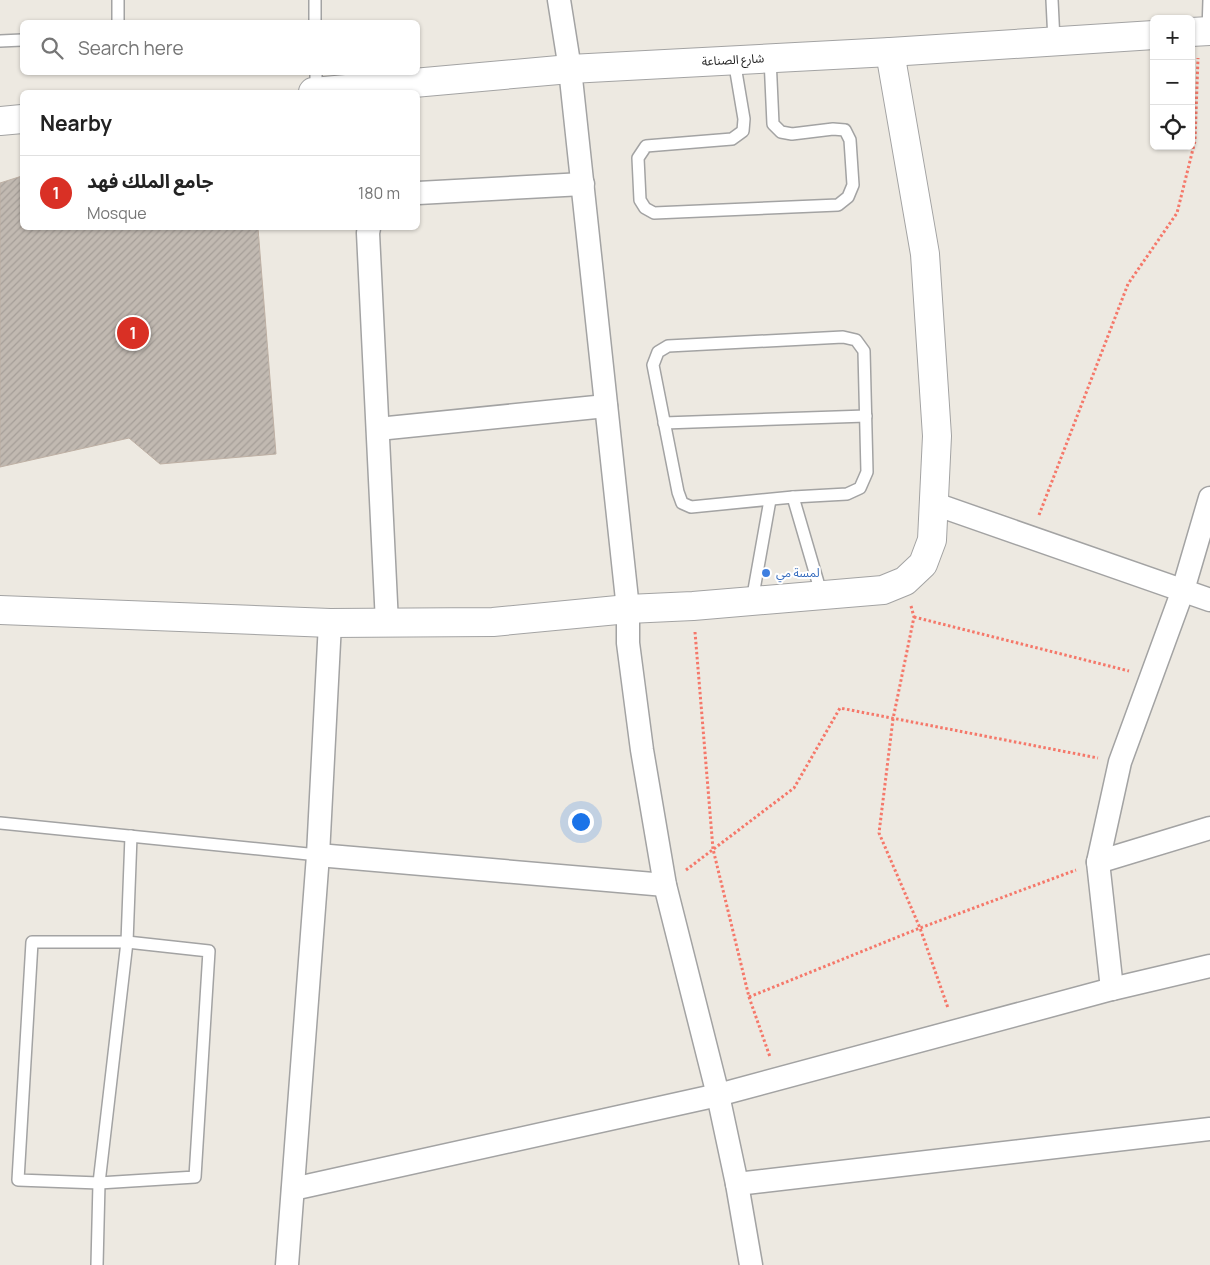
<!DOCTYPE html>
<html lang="en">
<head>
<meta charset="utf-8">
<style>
  :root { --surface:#fff; --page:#f2f2f2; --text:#222; --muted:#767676; --line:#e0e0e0; --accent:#d93025 }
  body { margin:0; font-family:Manrope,"Noto Sans Arabic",sans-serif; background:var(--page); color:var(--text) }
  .controls { position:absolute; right:15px; top:15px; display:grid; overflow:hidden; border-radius:8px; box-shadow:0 1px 4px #0004 }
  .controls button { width:45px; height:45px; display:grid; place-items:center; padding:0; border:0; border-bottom:1px solid var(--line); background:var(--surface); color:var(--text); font:25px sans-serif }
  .you { position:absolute; left:580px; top:821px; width:18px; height:18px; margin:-12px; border:4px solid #fff; border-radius:50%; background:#1a73e8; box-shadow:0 0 0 8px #1a73e833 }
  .badge { display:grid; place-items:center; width:32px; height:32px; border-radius:50%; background:var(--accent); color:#fff; font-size:16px; font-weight:700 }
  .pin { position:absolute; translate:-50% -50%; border:2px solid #fff; box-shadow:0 1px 5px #0006 }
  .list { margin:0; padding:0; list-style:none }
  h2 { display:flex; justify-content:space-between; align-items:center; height:65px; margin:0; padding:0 20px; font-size:21px }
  h2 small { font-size:16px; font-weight:400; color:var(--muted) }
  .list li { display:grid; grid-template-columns:32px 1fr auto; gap:15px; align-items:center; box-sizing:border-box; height:75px; padding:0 20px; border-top:1px solid var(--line) }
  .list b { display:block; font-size:19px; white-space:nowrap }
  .list p { margin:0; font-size:16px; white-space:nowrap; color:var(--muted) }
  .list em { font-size:16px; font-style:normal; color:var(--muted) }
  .icon { flex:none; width:28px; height:28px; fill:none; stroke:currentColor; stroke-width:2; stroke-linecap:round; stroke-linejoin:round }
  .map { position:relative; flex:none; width:1210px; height:1265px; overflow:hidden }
  .search { position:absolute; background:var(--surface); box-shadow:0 1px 4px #0004; left:20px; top:20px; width:400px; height:55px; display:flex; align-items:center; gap:12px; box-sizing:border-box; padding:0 18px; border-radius:8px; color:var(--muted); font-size:19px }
  .panel { position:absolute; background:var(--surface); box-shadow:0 1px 4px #0004; left:20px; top:90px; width:400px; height:140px; border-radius:8px }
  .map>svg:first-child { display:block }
</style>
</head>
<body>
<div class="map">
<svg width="1210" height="1265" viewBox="0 0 1210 1265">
  <defs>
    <pattern id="building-hatch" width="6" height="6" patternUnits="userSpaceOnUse" patternTransform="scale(1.25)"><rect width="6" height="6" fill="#c1b9b1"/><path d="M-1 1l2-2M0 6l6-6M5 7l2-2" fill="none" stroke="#a59e98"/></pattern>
  </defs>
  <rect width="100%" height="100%" fill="#ede9e1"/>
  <polygon fill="url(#building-hatch)" stroke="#beb0a4" points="22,176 22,228 258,228 276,454 160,464 129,438 0,467 0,183"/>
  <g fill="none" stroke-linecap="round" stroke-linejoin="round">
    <g stroke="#a3a3a3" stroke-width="14">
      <g id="service">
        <polyline points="118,0 118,22"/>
        <polyline points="315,0 315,22"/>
        <polyline points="1052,0 1054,41"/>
        <polyline points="1208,31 1209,0"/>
        <polyline points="0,41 22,40"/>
        <polyline points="734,60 744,119 743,131 732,139 646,146 638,158 640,200 645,208 654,213 838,205 848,197 853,185 850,140 845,130 833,129 792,134 781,132 773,124 770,58"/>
        <polyline points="316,72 316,92"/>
        <polygon points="843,337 856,340 864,351 867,472 860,488 847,494 793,497 691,507 682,503 678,492 653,365 658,352 668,346"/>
        <polyline points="664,423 866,416"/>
        <polyline points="793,497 822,596"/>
        <polyline points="752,601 770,500"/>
        <polyline points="0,823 318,855"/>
        <polygon points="32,942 127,942 209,951 195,1177 99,1183 18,1180"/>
        <polyline points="97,1265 99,1183 127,942 131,836"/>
      </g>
    </g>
    <g stroke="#a3a3a3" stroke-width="25">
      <g id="minor">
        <polyline points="559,0 570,69 628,609 628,643 642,750 665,885 718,1095 737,1184 751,1265"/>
        <polyline points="418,193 583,184"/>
        <polyline points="369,228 368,233 387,623"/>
        <polyline points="378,429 606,406"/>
        <polyline points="935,504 1210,600"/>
        <polyline points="318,855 665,885"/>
        <polyline points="1098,862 1210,828"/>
        <polyline points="1112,989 1098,862 1120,762 1183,590 1210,498"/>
        <polyline points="737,1184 1210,1129"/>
        <polyline points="293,1189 718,1095 1112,989 1210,966"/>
        <polyline points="287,1265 318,855 330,623"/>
      </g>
    </g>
    <g stroke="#a3a3a3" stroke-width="30">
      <g id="tertiary">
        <polyline points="1191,32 1210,31"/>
        <polyline points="313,92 570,69 890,52 1154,35"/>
        <polyline points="0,121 22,119"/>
        <polyline points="0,610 330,623 493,622 628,609 693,606 883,590 905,581 923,564 932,540 937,436 925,254 890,52"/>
      </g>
    </g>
    <g stroke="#f5786a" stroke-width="3" stroke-dasharray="2.5 2.5" stroke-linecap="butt">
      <polyline points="1039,515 1128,284 1177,213 1195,141 1198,58"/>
      <polyline points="911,606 914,617 893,719 879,833 920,928 948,1008"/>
      <polyline points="914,617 1129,671"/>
      <polyline points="695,632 713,849 749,997 770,1057"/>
      <polyline points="686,870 794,788 840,708 1098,758"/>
      <polyline points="749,997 920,928 1076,870"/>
    </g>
    <use href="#service" stroke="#fff" stroke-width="11"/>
    <use href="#minor" stroke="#fff" stroke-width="22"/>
    <use href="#tertiary" stroke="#fff" stroke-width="28"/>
  </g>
  <circle fill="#3f7fe0" stroke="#fff" stroke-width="2" cx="766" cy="573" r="5"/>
  <g text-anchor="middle" stroke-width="4" stroke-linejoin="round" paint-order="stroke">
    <g font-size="12" fill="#1c1c1c" stroke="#fff">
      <text transform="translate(733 60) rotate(-3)" y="4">شارع الصناعة</text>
    </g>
    <g font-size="12" fill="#366cbe" stroke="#fff" text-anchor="start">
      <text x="776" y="577">لمسة مي</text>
    </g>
  </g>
</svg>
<div class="controls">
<button>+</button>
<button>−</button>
<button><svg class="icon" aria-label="locate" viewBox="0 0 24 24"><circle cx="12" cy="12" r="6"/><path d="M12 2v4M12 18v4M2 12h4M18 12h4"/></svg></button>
</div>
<div class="you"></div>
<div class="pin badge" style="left:133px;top:333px">1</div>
<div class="search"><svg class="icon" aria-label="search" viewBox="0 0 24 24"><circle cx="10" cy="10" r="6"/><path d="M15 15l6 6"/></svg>Search here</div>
<section class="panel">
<h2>Nearby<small></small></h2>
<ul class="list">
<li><span class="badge">1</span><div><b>جامع الملك فهد</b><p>Mosque</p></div><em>180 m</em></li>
</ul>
</section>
</div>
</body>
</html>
